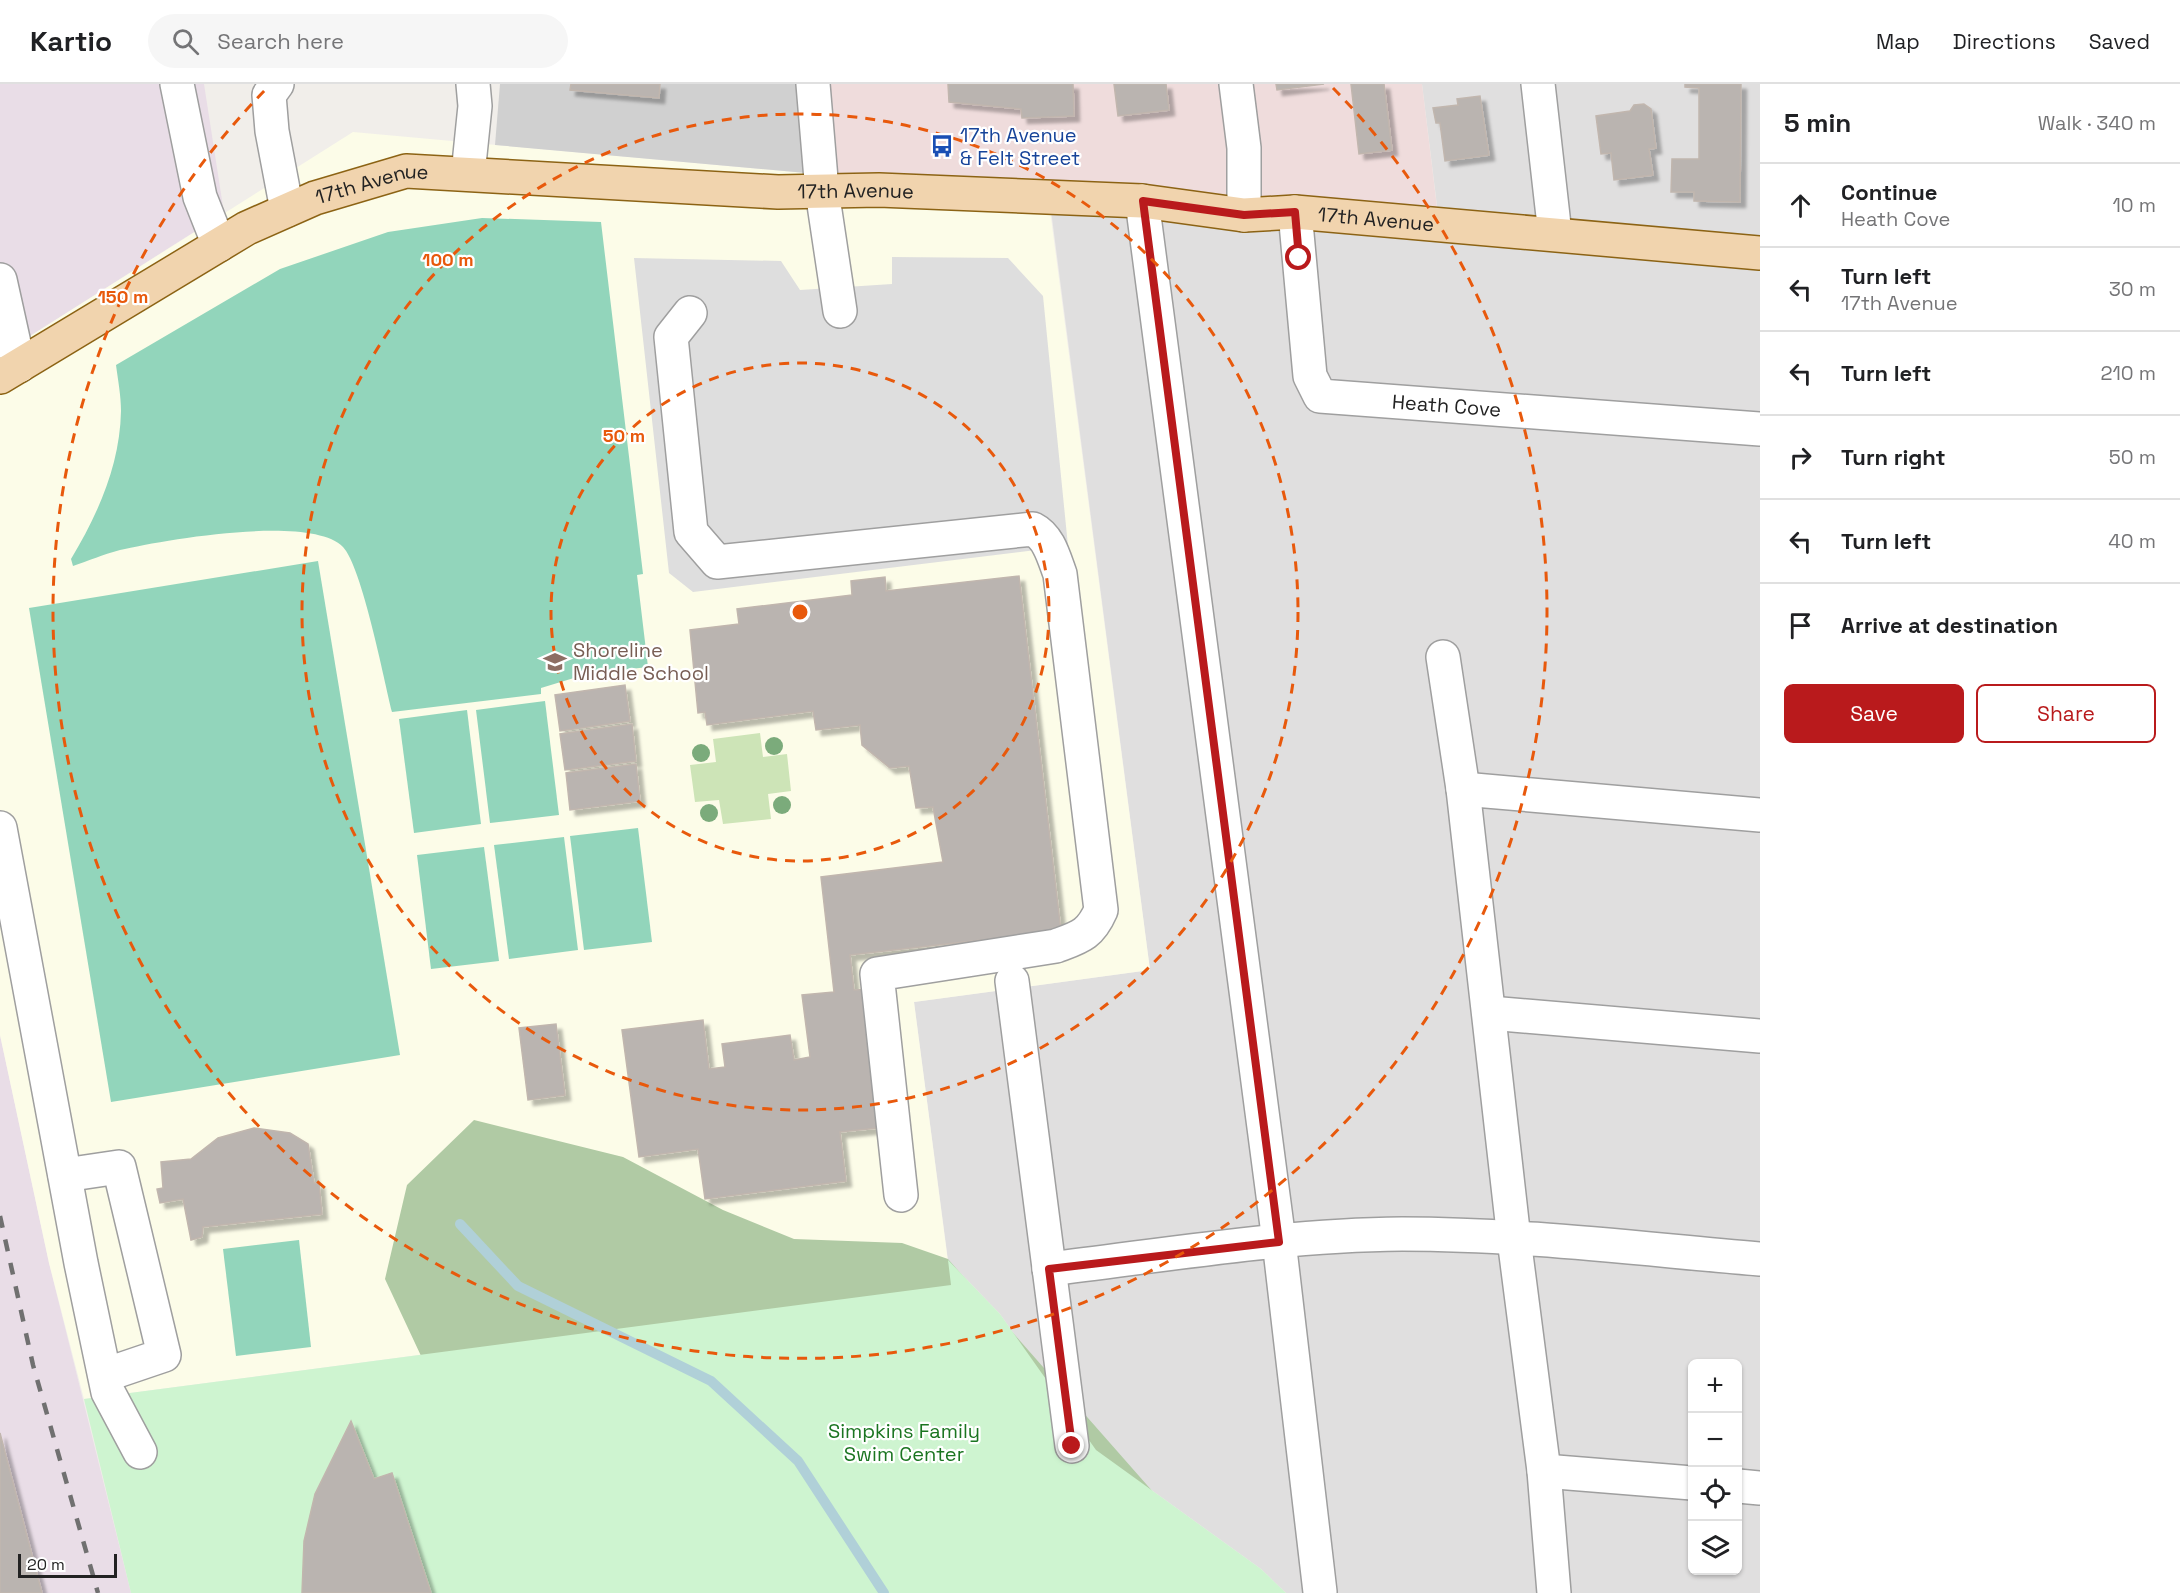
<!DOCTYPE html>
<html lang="en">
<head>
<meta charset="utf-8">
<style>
  :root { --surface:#fff; --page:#f6f6f6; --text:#202124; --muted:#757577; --line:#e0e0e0; --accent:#b91a1c }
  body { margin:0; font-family:"Space Grotesk",sans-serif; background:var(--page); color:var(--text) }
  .controls { position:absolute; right:18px; bottom:18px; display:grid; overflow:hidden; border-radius:9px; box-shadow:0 2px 4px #0004 }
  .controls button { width:54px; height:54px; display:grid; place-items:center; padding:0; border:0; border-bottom:2px solid var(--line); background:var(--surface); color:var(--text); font:30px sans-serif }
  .scale { position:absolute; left:18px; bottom:15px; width:99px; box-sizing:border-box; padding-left:6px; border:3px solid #222; border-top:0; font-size:16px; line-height:21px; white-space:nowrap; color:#222; -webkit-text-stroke:4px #fff; paint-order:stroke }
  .stop { position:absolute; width:18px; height:18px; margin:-14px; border:4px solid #b91a1c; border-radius:50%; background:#fff }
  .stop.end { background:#b91a1c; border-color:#fff; box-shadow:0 2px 6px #0008 }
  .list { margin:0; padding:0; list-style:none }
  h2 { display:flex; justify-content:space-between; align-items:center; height:78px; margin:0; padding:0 24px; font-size:26px }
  h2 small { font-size:20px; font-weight:400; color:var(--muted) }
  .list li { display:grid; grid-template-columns:39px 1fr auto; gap:18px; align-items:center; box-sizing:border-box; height:84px; padding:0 24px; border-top:2px solid var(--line) }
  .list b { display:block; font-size:22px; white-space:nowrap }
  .list p { margin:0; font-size:20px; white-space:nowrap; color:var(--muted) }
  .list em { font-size:20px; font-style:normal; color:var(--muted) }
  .actions { display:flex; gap:12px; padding:18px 24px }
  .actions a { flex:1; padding:14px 0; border:2px solid var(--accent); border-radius:9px; text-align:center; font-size:21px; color:var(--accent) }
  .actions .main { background:var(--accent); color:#fff }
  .icon { flex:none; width:33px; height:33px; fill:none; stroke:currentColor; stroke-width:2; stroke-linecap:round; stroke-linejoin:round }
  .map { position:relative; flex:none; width:1760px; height:1509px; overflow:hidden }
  header { display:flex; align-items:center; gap:36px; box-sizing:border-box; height:84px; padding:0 30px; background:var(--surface); border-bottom:2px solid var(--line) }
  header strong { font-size:28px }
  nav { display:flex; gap:33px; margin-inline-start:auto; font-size:21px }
  .search { width:420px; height:54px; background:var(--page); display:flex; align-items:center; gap:15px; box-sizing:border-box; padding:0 21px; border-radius:33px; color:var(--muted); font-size:22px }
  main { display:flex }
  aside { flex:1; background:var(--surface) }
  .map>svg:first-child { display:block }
</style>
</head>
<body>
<header>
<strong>Kartio</strong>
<div class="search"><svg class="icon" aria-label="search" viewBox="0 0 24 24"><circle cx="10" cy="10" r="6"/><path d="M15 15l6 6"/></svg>Search here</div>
<nav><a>Map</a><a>Directions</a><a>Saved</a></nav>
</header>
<main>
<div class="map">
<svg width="1760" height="1509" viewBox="0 0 1760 1509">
  <defs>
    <filter id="shadow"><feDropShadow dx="5.5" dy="5.5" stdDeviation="1.5" flood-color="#0004"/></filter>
  </defs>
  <rect width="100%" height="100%" fill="#f1eeea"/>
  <path fill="#e0dfdf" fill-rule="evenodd" d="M1422 0H1760V1509H1286L1261 1485 1096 1366 1000 1230 948 1176 914 918 1150 886 1049 111 1440 146ZM1692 1280H1738V1486H1692Z"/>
  <polygon fill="#efdcdc" points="820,0 1422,0 1440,148 829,92"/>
  <g fill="#e9dde7">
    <polygon points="0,0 204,0 224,129 0,271"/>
    <polygon points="0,951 49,1179 131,1509 0,1509"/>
  </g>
  <polygon fill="#fcfce8" points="353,48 1048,111 1150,886 914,918 951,1201 84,1315 49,1179 0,951 0,271"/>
  <polygon fill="#d0d0d0" points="500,0 820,0 828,91 495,61"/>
  <polygon fill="#cde4b7" points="760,649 763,673 787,670 791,707 768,710 771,735 723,740 719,716 695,718 690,681 716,678 713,655"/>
  <polygon fill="#b0caa4" points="474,1036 623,1073 723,1126 794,1155 902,1159 948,1175 1154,1409 444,1321 385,1195 407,1101"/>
  <polygon fill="#cef4d0" points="948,1176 1000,1230 1096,1366 1261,1485 1286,1509 131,1509 84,1315 951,1201"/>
  <g fill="#92d5bb">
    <path d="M482 134 601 138 643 490 637 491 648 583 587 590 541 604V610L392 628C384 596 362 483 343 463 311 430 163 456 120 466 104 470 88 477 73 482L71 475C98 430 120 381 121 327 121 312 118 296 116 281L280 185 388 148Z"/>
    <polygon points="318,477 400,971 111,1018 29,524"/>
    <polygon points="545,617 559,731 490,739 476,626"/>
    <polygon points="467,626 481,740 414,749 399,635"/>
    <polygon points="638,744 652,858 584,866 570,752"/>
    <polygon points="564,753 578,866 509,875 494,761"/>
    <polygon points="484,763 499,877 431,885 417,771"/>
    <polygon points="299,1156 311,1263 236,1272 223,1165"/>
  </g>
  <polygon fill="#dedede" points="892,173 1008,174 1043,212 1068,462 693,508 669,489 634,174 781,177 800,206 892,200"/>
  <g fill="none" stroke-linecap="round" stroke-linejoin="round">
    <polyline stroke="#b0d0d8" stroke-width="10" points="460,1140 518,1202 711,1297 798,1377 884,1509"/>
  </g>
  <g fill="#bab4b0" stroke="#c1b6ae" stroke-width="1.5" filter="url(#shadow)">
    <polygon points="571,0 660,0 659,14 570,6"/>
    <polygon points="948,0 1073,0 1074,32 1022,34 1021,25 949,18"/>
    <polygon points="1114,0 1166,0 1169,26 1118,32"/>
    <polygon points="1276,0 1324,0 1277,6"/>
    <polygon points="1351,0 1384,0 1392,66 1359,70"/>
    <polygon points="1685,0 1741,0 1740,118 1694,117 1694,108 1671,108 1672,75 1699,75 1699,4 1685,3"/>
    <polygon points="1480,12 1489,71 1445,77 1440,39 1436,39 1433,24 1458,21 1457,15"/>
    <polygon points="1644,20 1651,25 1656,64 1649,65 1653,91 1614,96 1611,69 1601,70 1596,32 1630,27 1634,21"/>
    <polygon points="1019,492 1061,847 850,871 854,906 870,905 887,1043 840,1048 846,1097 705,1115 698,1065 639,1073 622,946 703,936 709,985 725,983 722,960 790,951 794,976 810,973 802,911 834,908 821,793 943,778 933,723 916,724 909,682 890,684 862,661 860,641 816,646 813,627 707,641 705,628 698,629 690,546 739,540 737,525 852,511 851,497 885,493 886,507"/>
    <polygon points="625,601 630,637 560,647 555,611"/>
    <polygon points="632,640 636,677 565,686 560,650"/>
    <polygon points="636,680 640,717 570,726 566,689"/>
    <polygon points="556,940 565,1011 528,1016 519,944"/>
    <polygon points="254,1044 290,1049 308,1060 314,1099 319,1099 322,1130 203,1143 202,1153 191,1156 183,1115 160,1119 157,1105 163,1104 161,1078 191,1075 218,1054"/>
    <polygon points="351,1337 374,1395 392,1389 431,1509 302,1509 304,1457 315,1410"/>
    <polygon points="0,1349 42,1509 0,1509"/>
  </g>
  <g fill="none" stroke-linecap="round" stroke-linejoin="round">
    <g stroke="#9f9f9f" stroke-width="36">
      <g id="minor">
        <polyline points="177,0 200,113 219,161"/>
        <polyline points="277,0 269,11 272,47 287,126"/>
        <polyline points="813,0 822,107 840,227"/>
        <polyline points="1236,0 1244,64 1244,131"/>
        <polyline points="1538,0 1555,150"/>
        <polyline points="468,90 475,22 473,0"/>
        <polyline points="1142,117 1279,1157 1320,1508"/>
        <path id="s1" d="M1295 128 1310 292 1320 312 1760 345"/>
        <polyline points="0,196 19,282"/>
        <path d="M690 229 671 253 691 448 717 478 1033 445C1049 453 1054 474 1060 490L1101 826C1090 851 1080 853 1056 862L877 890 901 1111"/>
        <polyline points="1443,573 1463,705"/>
        <polyline points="0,744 81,1179 108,1308 140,1368"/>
        <polyline points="1012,897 1072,1362"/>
        <polyline points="1490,929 1760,952"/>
        <polyline points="65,1091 119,1083 164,1271 105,1291"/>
        <path d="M1049 1185C1166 1171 1284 1151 1402 1150 1521 1150 1641 1165 1760 1175"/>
        <polyline points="1544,1387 1692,1399"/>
        <polyline points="1738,1402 1760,1404"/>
        <polyline points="1554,1509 1544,1387 1514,1155 1463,705 1760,731"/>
      </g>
    </g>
    <g stroke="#8c6314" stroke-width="36">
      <g id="major">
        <path id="s2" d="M0 293 247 144 315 114 406 87 778 108 879 106 1142 117 1244 131 1295 128 1760 169"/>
      </g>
    </g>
    <use href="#minor" stroke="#fff" stroke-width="33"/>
    <use href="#major" stroke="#f1d4ae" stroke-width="33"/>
    <polyline stroke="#707070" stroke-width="4.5" stroke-dasharray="12 12" stroke-linecap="butt" points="0,1132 33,1281 98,1509"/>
  </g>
  <g fill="#7bab7b">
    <circle cx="774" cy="662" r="9"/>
    <circle cx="701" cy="669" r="9"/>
    <circle cx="782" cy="721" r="9"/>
    <circle cx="709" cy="729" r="9"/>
  </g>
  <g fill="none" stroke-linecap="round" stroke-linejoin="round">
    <polyline stroke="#b91a1c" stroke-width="8" points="1072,1362 1049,1185 1279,1158 1143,117 1244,131 1295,128 1299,174"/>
  </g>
  <g fill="none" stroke="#e8590c" stroke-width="3" stroke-dasharray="10 8">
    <circle cx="800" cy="528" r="249"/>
    <circle cx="800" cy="528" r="498"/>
    <path d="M1333 4A747 747 0 1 1 267 4"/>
  </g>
  <defs>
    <g id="bus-bare" transform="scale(1.8)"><path d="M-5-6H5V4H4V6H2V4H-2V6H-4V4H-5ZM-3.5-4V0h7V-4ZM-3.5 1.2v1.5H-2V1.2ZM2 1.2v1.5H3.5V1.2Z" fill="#1a4fb4" stroke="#fff" stroke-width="2.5" paint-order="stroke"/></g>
    <g id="school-bare" transform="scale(1.8)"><path d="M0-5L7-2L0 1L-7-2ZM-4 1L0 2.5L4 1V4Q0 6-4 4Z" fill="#8d6e63" stroke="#fff" stroke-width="2.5" paint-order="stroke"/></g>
  </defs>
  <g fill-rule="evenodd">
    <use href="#bus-bare" x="942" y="62"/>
    <use href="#school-bare" x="555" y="578"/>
  </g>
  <g text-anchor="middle" stroke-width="4.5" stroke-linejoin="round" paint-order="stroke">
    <g font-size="20" fill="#164399" stroke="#fff" text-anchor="start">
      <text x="960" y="58">17th Avenue<tspan x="960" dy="23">&amp; Felt Street</tspan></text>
    </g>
    <g font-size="20" fill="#222" stroke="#fff">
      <text dy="7" stroke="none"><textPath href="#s2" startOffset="422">17th Avenue</textPath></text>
      <text dy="7" stroke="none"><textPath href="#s2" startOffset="908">17th Avenue</textPath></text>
      <text dy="7" stroke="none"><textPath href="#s2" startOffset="1430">17th Avenue</textPath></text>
      <text dy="7" stroke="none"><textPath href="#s1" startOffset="314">Heath Cove</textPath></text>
    </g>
    <g font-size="20" fill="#785e54" stroke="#fff" text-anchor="start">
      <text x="573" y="573">Shoreline<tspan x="573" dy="23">Middle School</tspan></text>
    </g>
    <g font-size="20" fill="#1b7521" stroke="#fff">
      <text x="904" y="1354">Simpkins Family<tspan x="904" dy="23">Swim Center</tspan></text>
    </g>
  </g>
  <circle cx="800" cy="528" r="9" fill="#e8590c" stroke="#fff" stroke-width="3"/>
  <g font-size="18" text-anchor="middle" font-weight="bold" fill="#e8590c" stroke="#fff" stroke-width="4.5" stroke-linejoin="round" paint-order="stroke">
    <text x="448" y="182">100 m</text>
    <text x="123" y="219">150 m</text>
    <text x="624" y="358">50 m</text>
  </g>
</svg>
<div class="controls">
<button>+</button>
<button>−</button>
<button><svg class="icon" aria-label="locate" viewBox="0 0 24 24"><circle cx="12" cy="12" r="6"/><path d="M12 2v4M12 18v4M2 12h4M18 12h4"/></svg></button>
<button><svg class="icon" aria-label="layers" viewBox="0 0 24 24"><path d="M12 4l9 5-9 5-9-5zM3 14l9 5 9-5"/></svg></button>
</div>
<div class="scale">20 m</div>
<div class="stop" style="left:1299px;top:174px"></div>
<div class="stop end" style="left:1072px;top:1362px"></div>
</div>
<aside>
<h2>5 min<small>Walk · 340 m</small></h2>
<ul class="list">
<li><svg class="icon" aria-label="ahead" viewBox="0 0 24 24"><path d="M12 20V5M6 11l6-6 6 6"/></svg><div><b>Continue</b><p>Heath Cove</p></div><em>10 m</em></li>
<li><svg class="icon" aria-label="left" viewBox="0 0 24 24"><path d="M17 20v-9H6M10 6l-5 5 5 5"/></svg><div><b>Turn left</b><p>17th Avenue</p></div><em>30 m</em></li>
<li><svg class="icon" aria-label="left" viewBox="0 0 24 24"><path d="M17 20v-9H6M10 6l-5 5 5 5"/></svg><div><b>Turn left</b></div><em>210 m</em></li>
<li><svg class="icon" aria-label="right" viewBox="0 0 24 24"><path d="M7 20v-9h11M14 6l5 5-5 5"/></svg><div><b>Turn right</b></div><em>50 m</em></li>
<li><svg class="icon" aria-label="left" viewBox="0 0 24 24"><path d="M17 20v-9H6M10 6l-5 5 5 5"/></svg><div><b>Turn left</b></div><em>40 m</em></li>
<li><svg class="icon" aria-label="arrive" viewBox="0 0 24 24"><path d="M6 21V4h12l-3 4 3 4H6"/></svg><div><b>Arrive at destination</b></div></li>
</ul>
<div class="actions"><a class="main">Save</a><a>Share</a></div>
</aside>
</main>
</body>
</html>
